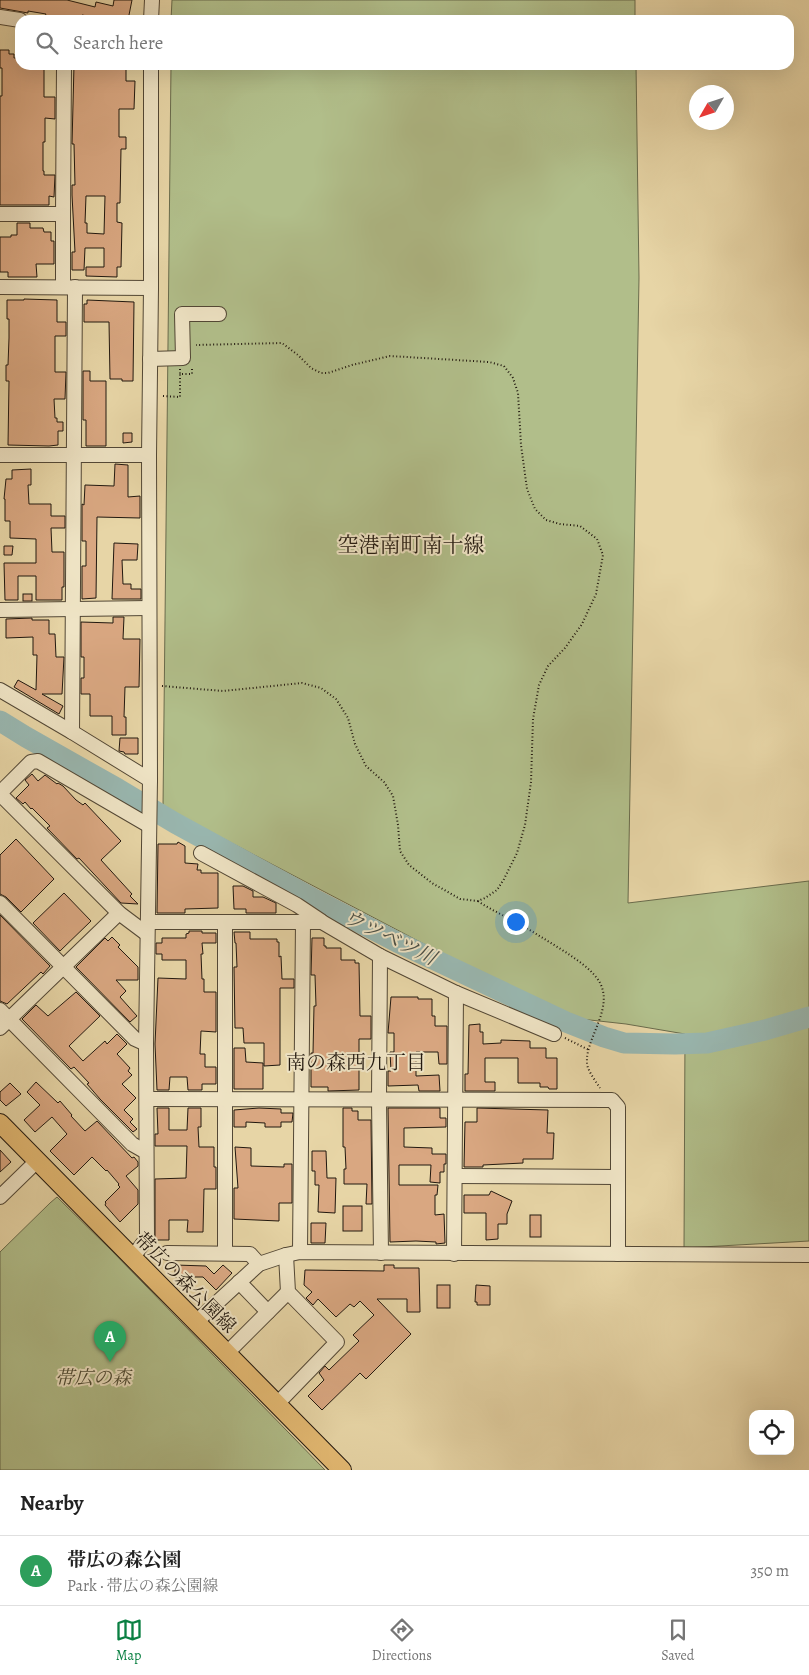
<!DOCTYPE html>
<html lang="en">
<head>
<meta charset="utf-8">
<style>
  :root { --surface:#fff; --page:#f2f2f2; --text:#222; --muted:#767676; --line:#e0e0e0; --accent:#0b8043 }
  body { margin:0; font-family:Alegreya,"Noto Serif JP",serif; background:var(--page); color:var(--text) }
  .controls { position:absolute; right:15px; bottom:15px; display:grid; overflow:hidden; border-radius:10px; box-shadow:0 5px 20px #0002 }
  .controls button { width:45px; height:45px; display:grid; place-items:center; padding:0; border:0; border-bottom:1px solid var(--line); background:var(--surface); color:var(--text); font:25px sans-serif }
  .compass { position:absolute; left:689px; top:85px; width:45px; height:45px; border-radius:50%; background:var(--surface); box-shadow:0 5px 20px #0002; rotate:231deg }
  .you { position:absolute; left:515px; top:921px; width:18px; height:18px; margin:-12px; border:4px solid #fff; border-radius:50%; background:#1a73e8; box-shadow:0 0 0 8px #1a73e833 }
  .badge { display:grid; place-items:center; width:32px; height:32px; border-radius:50%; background:var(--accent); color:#fff; font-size:16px; font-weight:700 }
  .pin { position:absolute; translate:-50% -41px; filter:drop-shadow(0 1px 2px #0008) }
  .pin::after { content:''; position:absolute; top:26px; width:18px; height:15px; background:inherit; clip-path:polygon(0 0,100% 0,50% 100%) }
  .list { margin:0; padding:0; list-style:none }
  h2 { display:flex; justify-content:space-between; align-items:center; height:65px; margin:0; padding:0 20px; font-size:21px }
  h2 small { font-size:16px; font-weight:400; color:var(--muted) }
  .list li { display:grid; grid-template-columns:32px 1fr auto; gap:15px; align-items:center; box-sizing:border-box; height:70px; padding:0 20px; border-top:1px solid var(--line) }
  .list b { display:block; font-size:19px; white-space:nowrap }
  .list p { margin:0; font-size:16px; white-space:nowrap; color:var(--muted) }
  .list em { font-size:16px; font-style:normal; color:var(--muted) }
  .icon { flex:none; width:28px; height:28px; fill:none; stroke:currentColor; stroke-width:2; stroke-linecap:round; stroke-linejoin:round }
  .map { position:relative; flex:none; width:809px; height:1470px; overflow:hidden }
  .search { position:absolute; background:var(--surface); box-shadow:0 5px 20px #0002; left:15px; right:15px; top:15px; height:55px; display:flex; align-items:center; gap:12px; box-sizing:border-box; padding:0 18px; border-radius:15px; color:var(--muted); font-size:19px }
  .sheet { height:135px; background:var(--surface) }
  nav { display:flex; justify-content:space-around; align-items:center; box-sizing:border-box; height:70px; border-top:1px solid var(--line); background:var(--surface); font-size:14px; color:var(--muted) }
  nav a { display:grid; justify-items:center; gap:2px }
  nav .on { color:var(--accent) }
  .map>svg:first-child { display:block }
</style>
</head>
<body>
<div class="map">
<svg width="809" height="1470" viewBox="0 0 809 1470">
  <rect width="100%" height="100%" fill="#e7d5a6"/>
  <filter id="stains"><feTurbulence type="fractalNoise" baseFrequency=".004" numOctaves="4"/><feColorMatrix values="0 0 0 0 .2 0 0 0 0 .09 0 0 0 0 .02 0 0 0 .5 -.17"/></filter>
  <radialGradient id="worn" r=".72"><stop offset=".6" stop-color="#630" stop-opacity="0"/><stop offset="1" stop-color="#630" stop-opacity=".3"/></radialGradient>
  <g fill="#b1be8a" stroke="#696b4c">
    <polygon points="172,0 635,0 635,20 171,20"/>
    <polygon points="171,65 636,65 639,278 628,903 809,881 809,1241 684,1248 685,1034 626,1024 563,1017 163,807"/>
    <polygon points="57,1197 110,1249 325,1470 0,1470 0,1252 50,1203"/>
  </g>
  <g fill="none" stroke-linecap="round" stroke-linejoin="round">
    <polyline stroke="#99b7b0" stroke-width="21" points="0,721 26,737 118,789 175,823 312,898 397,942 566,1022 604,1037 624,1043 675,1044 707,1043 765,1030 809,1017"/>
  </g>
  <g fill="#d9a781" stroke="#21180f" fill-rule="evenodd">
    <polygon points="0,0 67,0 95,7 96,2 113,6 114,0 132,0 128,20 108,20 82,15 81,20 66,20 45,16 46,14 28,11 28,13 0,8"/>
    <polygon points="0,50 9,50 9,54 14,54 14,58 19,58 19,65 44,65 44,97 55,97 55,119 45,118 45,142 43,142 43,171 44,171 44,175 55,175 54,197 49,196 49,205 0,205 0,96 2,96 2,68 0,68"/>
    <path d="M74 65H116V67H126V81H135L134 109H119V137H126V149H121L120 203H117V222L122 223 121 267H117V277L86 276V267H104V248H85L84 270H72V252H75L72 195V185H75L74 144H72ZM86 196H105L104 234 87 233V223H85Z"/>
    <polygon points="17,223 30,223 30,228 43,228 44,232 51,232 51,241 54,241 54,264 36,264 37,277 8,277 8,272 0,272 0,237 11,237 11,235 17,235"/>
    <polygon points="24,299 57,300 57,322 66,322 66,336 55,336 55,372 66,372 65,399 54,399 55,418 57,418 57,422 63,422 63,431 58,431 58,445 49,446 8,445 9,381 6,381 6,365 8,365 9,338 9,319 7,319 7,300 24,300"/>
    <polygon points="87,300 134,302 133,381 122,381 122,379 110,379 109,322 84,322 84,304 87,304"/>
    <polygon points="83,371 90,371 90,381 106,381 106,446 86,446 86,420 83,420"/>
    <polygon points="123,433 132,433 132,442 123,443"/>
    <polygon points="115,464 128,465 128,497 140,496 140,518 97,517 96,598 82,599 82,566 86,566 86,541 82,541 82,504 84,505 85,485 114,486"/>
    <polygon points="31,469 31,485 28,485 29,504 51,504 51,516 65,516 65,528 51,528 52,552 64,552 64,587 62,587 62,600 36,600 36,576 18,576 18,600 5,600 4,563 36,563 36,539 10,538 10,521 5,521 5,499 4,499 6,479 12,479 12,470"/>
    <polygon points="114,543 138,544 137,560 122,560 123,584 131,584 131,589 141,589 141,599 112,599"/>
    <polygon points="4,546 13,546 12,555 4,555"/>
    <rect x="23" y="594" width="9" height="7"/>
    <polygon points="113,617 124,617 123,639 140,639 139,687 125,687 124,717 126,717 126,735 112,735 112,716 90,716 90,694 81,694 81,678 84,678 84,657 81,657 81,622 113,623"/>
    <polygon points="32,618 32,620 49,620 49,634 55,634 56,657 64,657 62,694 42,694 63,706 59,714 14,687 18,680 36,690 37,655 33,655 33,637 6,638 6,619"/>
    <polygon points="120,738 138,738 138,754 125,754 124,752 119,751"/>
    <polygon points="32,774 38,781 45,775 57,784 58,783 63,786 76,800 83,805 85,803 121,841 101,860 132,894 130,896 138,904 121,903 79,858 77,859 47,828 50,826 32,808 31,809 25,802 23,804 16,798 29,785 25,780"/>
    <polygon points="16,839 54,879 21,912 6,897 0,894 0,855"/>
    <polygon points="178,842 185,846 185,863 198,864 197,870 201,870 201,873 218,873 218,908 185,909 185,913 157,913 158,844 177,844"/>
    <polygon points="233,886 243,886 253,891 253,897 263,897 276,903 276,913 246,913 246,909 234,909"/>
    <polygon points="64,893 91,921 60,951 33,923"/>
    <polygon points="0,915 50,966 43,974 41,972 7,1004 0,1001"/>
    <polygon points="189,931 202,931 202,933 216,933 216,943 202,943 203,954 201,954 202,979 204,979 204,992 216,992 216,1032 201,1031 200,1054 205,1054 205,1067 216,1067 216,1084 202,1084 202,1090 188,1090 187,1077 170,1077 169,1090 157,1090 155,1044 158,978 186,979 186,960 162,960 162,954 156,954 156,943 162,943 162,938 186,938 186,934 189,933"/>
    <polygon points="234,932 250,932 250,939 277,939 277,942 279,942 279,957 281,956 282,979 294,979 294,988 280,988 280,1065 264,1066 264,1043 244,1043 243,1028 235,1028 234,967 237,967 236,943 235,943"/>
    <polygon points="112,937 120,945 118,947 138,967 138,980 116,980 126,991 120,997 137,1016 130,1022 76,967 105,938 108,941"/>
    <polygon points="312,938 324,938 324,946 326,946 326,948 341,948 341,960 355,960 355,963 359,963 360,1016 371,1016 371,1039 359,1039 359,1090 328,1091 328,1087 311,1087 311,1053 313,1053 314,1006 316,1006 315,975 311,975"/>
    <polygon points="76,992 100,1016 69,1046 83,1061 105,1041 107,1044 117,1034 127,1044 117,1054 130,1068 128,1071 132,1075 122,1084 136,1098 124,1110 133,1119 130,1122 137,1129 133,1132 100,1099 87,1084 89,1083 74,1067 71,1069 22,1019 36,1005 48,1016"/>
    <polygon points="391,997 418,997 418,999 432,999 432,1016 435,1016 435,1026 447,1026 447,1064 439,1064 438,1052 416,1052 416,1076 439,1075 440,1091 419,1091 418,1085 388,1086 388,1071 391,1071 390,1052 394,1052 394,1033 388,1033"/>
    <polygon points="480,1024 480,1032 483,1032 483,1044 501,1043 501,1040 530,1041 530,1048 546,1048 546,1058 557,1058 557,1089 549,1089 548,1087 540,1087 540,1083 518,1083 518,1058 485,1058 485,1082 495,1082 495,1091 465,1091 465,1074 468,1074 469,1025"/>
    <polygon points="234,1048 245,1048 246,1062 263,1063 263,1089 234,1089"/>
    <polygon points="36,1082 58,1103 60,1101 72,1115 71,1116 85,1131 97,1121 132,1158 134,1157 138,1162 138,1166 126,1176 138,1190 138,1204 120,1222 105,1205 106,1203 105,1202 120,1187 118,1185 119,1184 107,1170 106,1171 92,1157 74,1175 50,1151 67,1134 52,1117 35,1132 24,1120 40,1105 27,1092"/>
    <polygon points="10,1083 21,1094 6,1106 0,1100 0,1092"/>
    <polygon points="157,1108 169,1108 169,1130 187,1130 188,1108 201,1108 201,1127 198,1127 199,1147 214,1147 214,1167 216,1167 216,1189 204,1189 203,1232 187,1232 188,1220 169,1220 169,1240 155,1240 155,1179 186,1178 187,1146 155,1146 155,1134 158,1134"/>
    <polygon points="259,1108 281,1109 281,1113 293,1113 292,1122 281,1122 281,1127 265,1127 265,1123 246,1122 246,1127 234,1127 234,1110"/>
    <polygon points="343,1108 352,1108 352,1111 358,1111 358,1120 371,1120 372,1204 366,1204 367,1184 344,1184 344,1169 346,1169 345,1147 343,1147"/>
    <polygon points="388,1108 440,1108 440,1118 446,1118 446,1127 404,1128 404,1147 432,1148 432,1154 446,1154 446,1164 444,1164 444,1172 440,1172 440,1183 430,1182 431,1165 399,1165 399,1185 438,1185 437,1195 435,1195 435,1215 444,1214 445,1243 436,1244 436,1242 416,1241 390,1242"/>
    <polygon points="477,1108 548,1110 547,1133 554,1133 553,1159 523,1159 523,1163 483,1165 483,1167 464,1167 465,1122 477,1122"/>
    <polygon points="235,1147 251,1148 251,1166 284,1167 284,1164 292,1164 292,1203 279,1203 279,1221 234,1219 234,1188 238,1188"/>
    <polygon points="0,1150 11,1162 0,1172"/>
    <polygon points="312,1151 326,1151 327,1178 336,1178 335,1213 318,1212 319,1185 315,1185 315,1171 312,1171"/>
    <polygon points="491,1191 512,1201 507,1214 507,1224 498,1224 498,1239 486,1240 486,1213 464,1213 464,1195 489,1195"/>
    <rect x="343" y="1206" width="19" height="25"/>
    <rect x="530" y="1215" width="11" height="22"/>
    <polygon points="311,1223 326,1223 325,1243 311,1243"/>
    <polygon points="175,1265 206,1266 214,1274 223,1265 232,1273 216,1290 203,1277 175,1277"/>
    <polygon points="384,1265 394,1265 394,1268 419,1268 420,1312 407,1312 407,1299 377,1299 411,1334 366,1379 360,1373 322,1410 308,1396 324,1380 319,1373 325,1366 329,1370 359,1341 353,1335 374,1315 360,1301 354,1307 350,1304 336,1317 318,1299 313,1305 306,1298 312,1292 304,1285 305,1270 384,1271"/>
    <rect x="437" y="1285" width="13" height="23"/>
    <polygon points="476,1285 490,1286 490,1305 477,1305 477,1302 475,1302"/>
  </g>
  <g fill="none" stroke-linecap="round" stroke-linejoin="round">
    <g stroke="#524735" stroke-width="16">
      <g id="minor">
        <polyline points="0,17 20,20"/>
        <polyline points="151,20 152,0"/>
        <polyline points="0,214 63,214"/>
        <polyline points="0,287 151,288"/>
        <polyline points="63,287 63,214 64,65"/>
        <polyline points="150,359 183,358 182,314 219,314"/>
        <polyline points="0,455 149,455"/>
        <polyline points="0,610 149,608"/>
        <polyline points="0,690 72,732 150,780"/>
        <polyline points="72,732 75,287"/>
        <polyline points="0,793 31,762 38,761 148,825"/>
        <polyline points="0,794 119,913 147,934"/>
        <polyline points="201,853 297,905 321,921"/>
        <polyline points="0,903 135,1039 146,1044"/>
        <polyline points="148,922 322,922 380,956 456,993 554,1034"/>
        <polyline points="225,922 225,1253"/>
        <polyline points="380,956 379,1100 381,1253"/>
        <polyline points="0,1010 132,1144 146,1152"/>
        <polyline points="0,1028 119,913"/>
        <polyline points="147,1099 612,1100 618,1107 618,1254"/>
        <polyline points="455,1176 617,1177"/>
        <polyline points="0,1197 37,1161"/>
        <polyline points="300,1252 303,922"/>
        <polyline points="167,1253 250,1254 259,1264"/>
        <polyline points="454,1254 456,993"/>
        <polyline points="133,1257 147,1238 146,1044 150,780 149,455 151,288 151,65"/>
        <polyline points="239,1282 268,1312"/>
        <polyline points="196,1322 259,1264 286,1255 300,1252 809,1255"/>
        <polyline points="227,1353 288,1292"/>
        <polyline points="277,1404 337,1342 288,1292 286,1255"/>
      </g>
    </g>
    <g stroke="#21180f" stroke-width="20">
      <polyline id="major" points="0,1123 342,1470"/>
    </g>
    <g stroke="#21180f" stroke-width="2" stroke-dasharray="1 2.5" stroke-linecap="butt">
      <polyline points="180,369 180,374 192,374 192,368"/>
      <polyline points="163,396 180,397 180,374"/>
      <polyline points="162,686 223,691 302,683 321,688 336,699 348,718 355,744 366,766 384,782 393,796 398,825 400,851 409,865 432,883 460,899 478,901 485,898 497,890 504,879 517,853 525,825 531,782 533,719 539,685 548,666 565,648 582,624 596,594 603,555 597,539 580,526 560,524 546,520 535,509 527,489 521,445 518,393 513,378 504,366 489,362 390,356 352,365 328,373 321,373 311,368 298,355 282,343 196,345"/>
      <path d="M478 901C486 907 495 911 504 916 526 927 546 940 567 953 577 960 588 967 596 977 620 1006 580 1042 588 1068 591 1075 596 1082 600 1088"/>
      <polyline points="565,1038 589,1050"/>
    </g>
    <use href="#minor" stroke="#efe4c5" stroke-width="14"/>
    <use href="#major" stroke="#e4ba73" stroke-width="18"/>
  </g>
  <g text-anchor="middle" stroke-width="4" stroke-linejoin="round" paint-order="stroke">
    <g font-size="19" fill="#21180f" stroke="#efe4c5">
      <text transform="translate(186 1282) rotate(45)" y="7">帯広の森公園線</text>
    </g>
    <g font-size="19" font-style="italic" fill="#4c4a34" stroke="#efe4c5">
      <text x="93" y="1384">帯広の森</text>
    </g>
    <g font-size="20" font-style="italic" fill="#4b5047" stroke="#efe4c5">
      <text transform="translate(390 937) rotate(26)" y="7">ウツベツ川</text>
    </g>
    <g font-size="20" fill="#21180f" stroke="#efe4c5">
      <text x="356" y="1069">南の森西九丁目</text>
    </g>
    <g font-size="21" fill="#21180f" stroke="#efe4c5">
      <text x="411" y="552">空港南町南十線</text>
    </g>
  </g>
  <rect width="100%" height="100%" filter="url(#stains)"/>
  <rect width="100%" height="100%" fill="url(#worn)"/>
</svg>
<div class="controls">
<button><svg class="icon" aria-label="locate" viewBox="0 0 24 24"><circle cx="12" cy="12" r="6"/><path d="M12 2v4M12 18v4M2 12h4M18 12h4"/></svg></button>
</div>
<svg class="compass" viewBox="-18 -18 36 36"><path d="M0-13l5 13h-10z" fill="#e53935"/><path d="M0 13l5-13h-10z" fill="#767676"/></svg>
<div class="you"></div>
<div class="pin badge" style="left:110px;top:1362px;background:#2e9e5b">A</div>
<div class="search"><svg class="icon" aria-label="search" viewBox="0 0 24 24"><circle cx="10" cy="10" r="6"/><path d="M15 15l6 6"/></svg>Search here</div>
</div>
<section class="sheet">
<h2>Nearby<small></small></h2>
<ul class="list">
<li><span class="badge" style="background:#2e9e5b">A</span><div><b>帯広の森公園</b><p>Park · 帯広の森公園線</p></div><em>350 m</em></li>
</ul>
</section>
<nav>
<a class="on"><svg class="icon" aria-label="map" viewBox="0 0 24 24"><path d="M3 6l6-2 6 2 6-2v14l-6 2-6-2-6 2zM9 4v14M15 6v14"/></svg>Map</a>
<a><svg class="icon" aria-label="directions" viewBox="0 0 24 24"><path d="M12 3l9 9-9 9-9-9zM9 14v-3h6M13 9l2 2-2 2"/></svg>Directions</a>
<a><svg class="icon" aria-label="saved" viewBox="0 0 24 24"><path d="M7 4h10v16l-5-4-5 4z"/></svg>Saved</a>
</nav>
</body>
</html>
